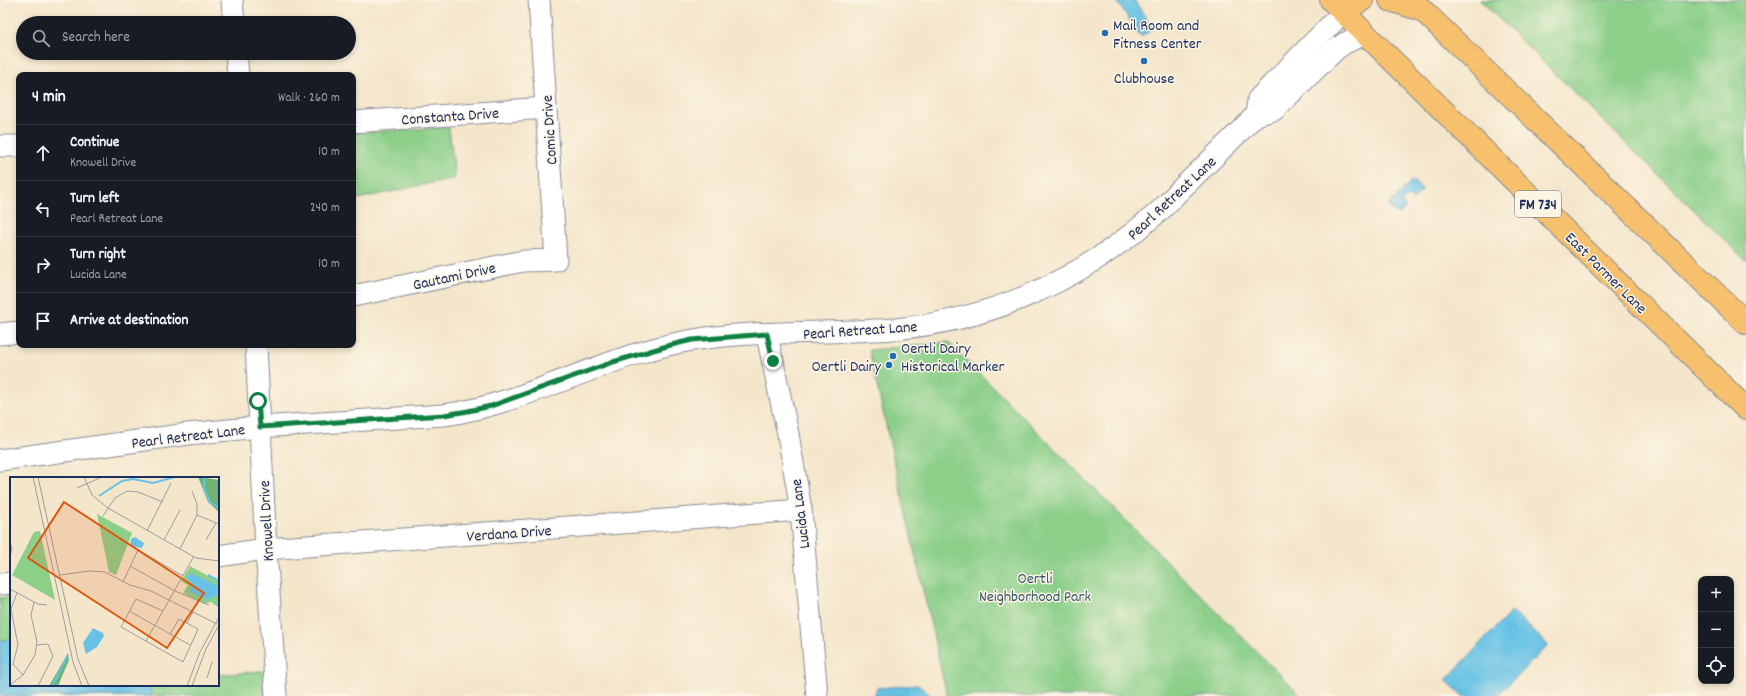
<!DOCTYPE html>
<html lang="en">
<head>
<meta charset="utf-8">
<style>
  :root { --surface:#171b24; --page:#242831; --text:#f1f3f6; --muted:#9ea1a6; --line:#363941 }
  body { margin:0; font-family:Dekko,sans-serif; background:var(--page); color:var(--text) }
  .controls { position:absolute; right:12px; bottom:12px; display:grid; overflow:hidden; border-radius:8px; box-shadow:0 2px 6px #0003 }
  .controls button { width:36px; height:36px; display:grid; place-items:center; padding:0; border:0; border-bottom:1px solid var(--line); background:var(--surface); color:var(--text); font:20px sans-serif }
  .stop { position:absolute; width:12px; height:12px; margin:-9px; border:3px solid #0b8043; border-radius:50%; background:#fff }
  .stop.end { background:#0b8043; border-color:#fff; box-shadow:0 1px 4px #0008 }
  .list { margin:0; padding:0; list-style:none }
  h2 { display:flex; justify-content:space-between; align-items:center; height:52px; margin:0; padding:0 16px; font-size:17px }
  h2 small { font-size:13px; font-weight:400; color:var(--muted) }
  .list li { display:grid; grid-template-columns:26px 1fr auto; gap:12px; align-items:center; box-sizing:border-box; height:56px; padding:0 16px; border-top:1px solid var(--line) }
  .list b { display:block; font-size:15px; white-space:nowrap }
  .list p { margin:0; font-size:13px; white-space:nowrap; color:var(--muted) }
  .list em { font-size:13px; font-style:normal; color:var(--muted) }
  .icon { flex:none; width:22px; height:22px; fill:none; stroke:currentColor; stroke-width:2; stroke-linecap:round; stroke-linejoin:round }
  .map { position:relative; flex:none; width:1746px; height:696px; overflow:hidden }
  .search { position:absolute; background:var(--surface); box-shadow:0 2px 6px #0003; left:16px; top:16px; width:340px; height:44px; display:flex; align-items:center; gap:10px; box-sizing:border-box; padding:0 14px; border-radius:22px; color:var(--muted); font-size:15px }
  .panel { position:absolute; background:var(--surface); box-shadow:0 2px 6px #0003; left:16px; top:72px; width:340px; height:276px; border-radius:8px }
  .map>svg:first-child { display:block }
</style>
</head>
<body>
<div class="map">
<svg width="1746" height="696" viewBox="0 0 1746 696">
  <rect width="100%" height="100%" fill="#fcf5e5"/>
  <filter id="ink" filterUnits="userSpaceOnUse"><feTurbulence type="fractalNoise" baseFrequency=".025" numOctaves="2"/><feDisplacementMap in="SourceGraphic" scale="8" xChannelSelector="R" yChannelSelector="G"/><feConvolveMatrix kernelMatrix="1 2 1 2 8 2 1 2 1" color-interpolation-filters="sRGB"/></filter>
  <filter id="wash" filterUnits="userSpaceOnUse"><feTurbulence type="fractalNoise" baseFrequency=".012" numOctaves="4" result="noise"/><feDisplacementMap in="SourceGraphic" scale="16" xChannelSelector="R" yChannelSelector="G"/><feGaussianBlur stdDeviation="0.9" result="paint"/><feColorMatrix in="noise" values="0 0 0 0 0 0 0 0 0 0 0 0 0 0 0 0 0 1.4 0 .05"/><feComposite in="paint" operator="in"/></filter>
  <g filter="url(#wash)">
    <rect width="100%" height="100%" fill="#f4e6cb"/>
    <g fill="#8bcf89" stroke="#537f74">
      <polygon points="1480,0 1746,0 1746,261"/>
      <polygon points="449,127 455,178 353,200 353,133"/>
      <polygon points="948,342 953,347 1301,696 947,696 869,350"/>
      <polygon points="11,597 11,685 218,685 218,675 263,671 265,696 0,696 0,598"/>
    </g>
    <g fill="#68c2e5" stroke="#4278a2">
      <polygon points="1116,0 1134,0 1153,29 1141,37"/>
      <polygon points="1412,180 1423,190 1413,200 1409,196 1402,203 1406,207 1398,216 1388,206"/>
      <polygon points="1512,611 1548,645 1497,696 1463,696 1446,680"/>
      <polygon points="11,639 11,685 149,685 152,696 0,696 0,641"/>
      <polygon points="918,685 931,696 874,696 877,688"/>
    </g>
  </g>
  <g filter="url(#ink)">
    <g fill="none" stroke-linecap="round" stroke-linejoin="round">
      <g stroke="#888a94" stroke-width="23">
        <g id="minor">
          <polyline points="232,0 234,23"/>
          <polyline points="236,53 238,75"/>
          <polyline points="1256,115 1258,99 1343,12"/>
          <polyline points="353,122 546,108"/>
          <polyline points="0,146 19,146"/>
          <polyline points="353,296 523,261 556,260 539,0"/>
          <polyline points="0,334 19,332"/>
          <polyline points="767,335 788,434 801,510 817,696"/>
          <polyline points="256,345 266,549 276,696"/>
          <path d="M0 460 188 434 260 427 444 415C530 403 607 354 693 340 762 329 834 335 904 328 995 318 1081 279 1150 219 1161 211 1170 201 1179 191 1205 166 1230 141 1256 115L1274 110 1336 49 1345 43 1365 34"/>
          <polyline points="218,556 266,549 801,510"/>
          <polyline points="0,584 11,583"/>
        </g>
      </g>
      <g stroke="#888a94" stroke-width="24">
        <g id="major">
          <polyline points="1331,0 1746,409"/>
          <polyline points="1390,0 1422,10"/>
          <polyline points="1412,0 1746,323"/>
          <polyline points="1343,12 1362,0"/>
        </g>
      </g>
      <use href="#minor" stroke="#fff" stroke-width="21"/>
      <use href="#major" stroke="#f7c06c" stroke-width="22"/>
    </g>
  </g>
  <g fill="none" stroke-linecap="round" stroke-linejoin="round" filter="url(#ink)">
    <polyline stroke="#0b8043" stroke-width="5" points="258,401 260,427 444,415 468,411 491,406 613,362 667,346 692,340 767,334 773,361"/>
  </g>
  <g fill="#1f6fb2" stroke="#fcf5e5" stroke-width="1.5">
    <circle cx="1105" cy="33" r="4"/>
    <circle cx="1144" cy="61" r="4"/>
    <circle cx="893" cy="356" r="4"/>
    <circle cx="889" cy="365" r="4"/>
  </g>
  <g text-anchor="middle" stroke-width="3" stroke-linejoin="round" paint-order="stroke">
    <rect fill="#fcf5e5" stroke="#5e6a86" stroke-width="1" x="1515" y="191" width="46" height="26" rx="3"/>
    <g font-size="15" font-weight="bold" fill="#1b2f5e">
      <text x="1538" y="209">FM 734</text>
    </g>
    <g font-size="16" fill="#1b2f5e" stroke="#fcf5e5" text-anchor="start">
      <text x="1113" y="30">Mail Room and<tspan x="1113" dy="18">Fitness Center</tspan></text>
      <text x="1144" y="83" text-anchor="middle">Clubhouse</text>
      <text x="901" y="353">Oertli Dairy<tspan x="901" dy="18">Historical Marker</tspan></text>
      <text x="881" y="371" text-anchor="end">Oertli Dairy</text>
    </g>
    <g font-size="16" fill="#1b2f5e" stroke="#fcf5e5">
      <text transform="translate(450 115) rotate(-4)" y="6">Constanta Drive</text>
      <text transform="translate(548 130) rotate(-94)" y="6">Comic Drive</text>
      <text transform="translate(1171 197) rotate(-43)" y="6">Pearl Retreat Lane</text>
      <text transform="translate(1607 272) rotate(45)" y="6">East Parmer Lane</text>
      <text transform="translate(454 275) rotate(-12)" y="6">Gautami Drive</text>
      <text transform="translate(860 329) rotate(-4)" y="6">Pearl Retreat Lane</text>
      <text transform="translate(188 435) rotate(-7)" y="6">Pearl Retreat Lane</text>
      <text transform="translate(799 514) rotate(-97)" y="6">Lucida Lane</text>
      <text transform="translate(265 521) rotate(-93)" y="6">Knowell Drive</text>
      <text transform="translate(509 532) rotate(-4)" y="6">Verdana Drive</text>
    </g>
    <g font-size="16" fill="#375769" stroke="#fcf5e5">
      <text x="1035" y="583">Oertli<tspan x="1035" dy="18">Neighborhood Park</tspan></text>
    </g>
  </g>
  <g transform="translate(10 477)">
    <rect width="209" height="209" fill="#f4e6cb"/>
    <path d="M87 37 122 56 106 98 99 95ZM30 54 45 123 2 98 24 55ZM180 89 209 105V131L201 125 194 127 173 116 178 108 171 104Z" fill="#8bcf89"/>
    <path d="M188 0 209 3V35L198 25ZM58 176 59 183 48 209H39Z" fill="#70b275"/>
    <path d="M125 60 134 66 132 71 120 69 121 62ZM180 96 204 107 209 111V115L202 121 196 122 180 115 181 106 177 101ZM83 151 93 156 94 159 87 170 76 177 73 166Z" fill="#68c2e5"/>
    <path fill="none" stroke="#68c2e5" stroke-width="2" d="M194 0V12L200 25 209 31M89 19 112 4 123 2 143 6 165 0M198 98 209 104M42 209 58 178"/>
    <path fill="none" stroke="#9d9d9f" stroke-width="1" d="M23 0 63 185 72 209M28 0 68 182 79 209M74 0 82 18 98 31 186 81 209 84M67 11 92 0M187 38 209 47M93 39 105 21 117 14 128 15 153 25M137 54 161 6M154 63 170 33M196 63 206 46M0 65 2 72 0 80M170 72 187 38V27L182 14M120 89 165 114 199 128M50 98 79 94 95 95 120 108 141 114 207 147M113 105 128 73 173 99M0 112 28 127 37 128M7 116 1 132 8 168 3 187 13 198M119 134 180 168M153 134 126 122 111 150 173 185 188 152 169 142 160 157M177 146 183 135M136 164 184 79M27 168 38 167 43 179 28 209M197 201 202 185M0 208 13 198 25 178 27 165 21 138 24 125M177 209 190 175 209 140M182 209 196 172 209 148"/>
    <path fill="#de5710" fill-opacity="0.15" stroke="#de5710" stroke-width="2" d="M54 25 194 116 157 171 18 81Z"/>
    <rect width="209" height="209" fill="none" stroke="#1b2f5e" stroke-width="2"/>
  </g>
</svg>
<div class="controls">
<button>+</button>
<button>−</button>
<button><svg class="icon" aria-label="locate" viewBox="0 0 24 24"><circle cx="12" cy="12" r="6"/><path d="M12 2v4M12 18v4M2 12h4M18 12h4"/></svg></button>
</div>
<div class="stop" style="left:258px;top:401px"></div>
<div class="stop end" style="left:773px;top:361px"></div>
<div class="search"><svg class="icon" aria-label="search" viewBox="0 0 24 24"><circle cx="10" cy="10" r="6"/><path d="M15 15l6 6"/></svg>Search here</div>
<section class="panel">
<h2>4 min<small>Walk · 260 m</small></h2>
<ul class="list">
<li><svg class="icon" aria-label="ahead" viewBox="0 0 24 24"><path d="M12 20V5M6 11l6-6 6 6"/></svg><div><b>Continue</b><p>Knowell Drive</p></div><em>10 m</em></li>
<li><svg class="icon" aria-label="left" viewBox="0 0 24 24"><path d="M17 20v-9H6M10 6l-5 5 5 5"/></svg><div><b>Turn left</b><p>Pearl Retreat Lane</p></div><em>240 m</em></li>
<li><svg class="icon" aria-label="right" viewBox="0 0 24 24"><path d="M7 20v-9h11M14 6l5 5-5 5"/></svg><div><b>Turn right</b><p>Lucida Lane</p></div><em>10 m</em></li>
<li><svg class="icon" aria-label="arrive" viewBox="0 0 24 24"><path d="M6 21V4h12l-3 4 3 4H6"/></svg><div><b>Arrive at destination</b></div></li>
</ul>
</section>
</div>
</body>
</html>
